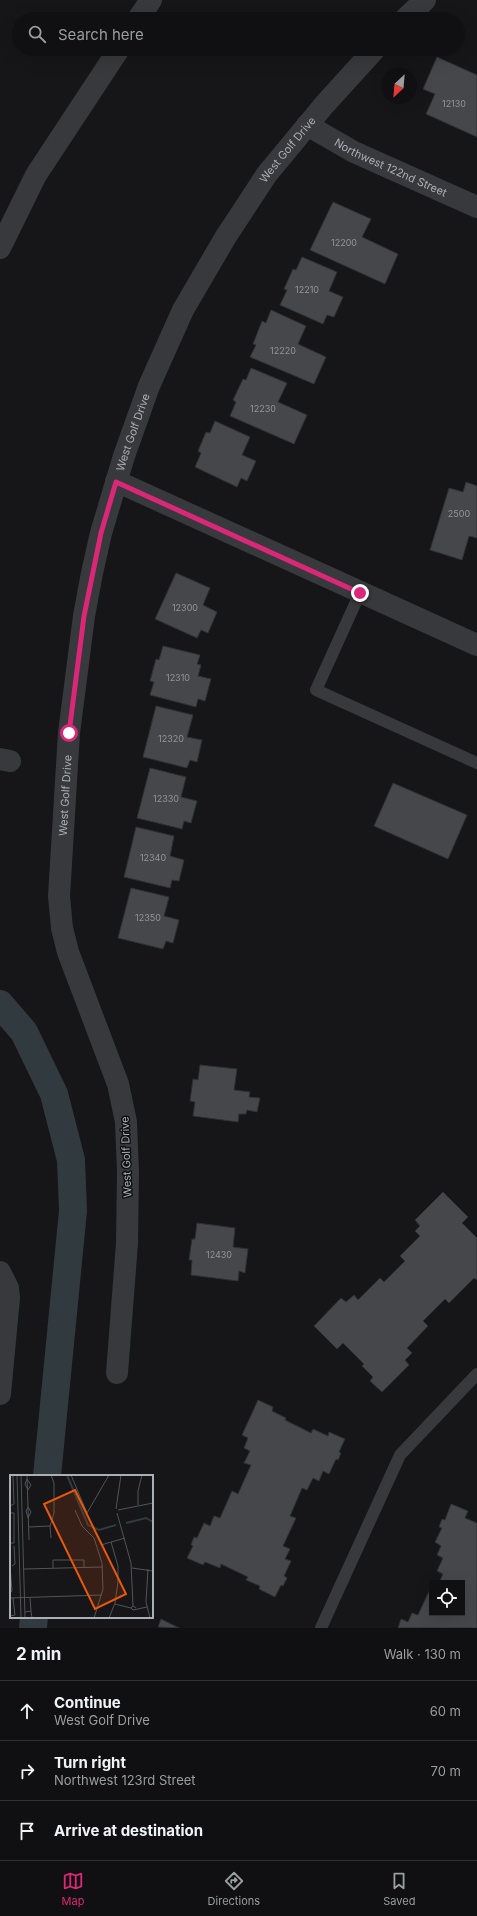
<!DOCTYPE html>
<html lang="en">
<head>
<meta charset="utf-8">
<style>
  :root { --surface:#101012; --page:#1e1e20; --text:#f1f3f6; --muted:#9c9d9f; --line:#303032; --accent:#db2777 }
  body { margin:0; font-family:Inter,sans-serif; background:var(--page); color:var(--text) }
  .controls { position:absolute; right:12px; bottom:12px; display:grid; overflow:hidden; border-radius:0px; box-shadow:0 4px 16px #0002 }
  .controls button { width:36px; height:36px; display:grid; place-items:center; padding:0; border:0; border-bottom:1px solid var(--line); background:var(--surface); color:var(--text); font:20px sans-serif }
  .compass { position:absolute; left:381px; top:68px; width:36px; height:36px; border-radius:50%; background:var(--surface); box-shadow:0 4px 16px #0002; rotate:206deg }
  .stop { position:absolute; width:12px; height:12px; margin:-9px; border:3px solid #db2777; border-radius:50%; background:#fff }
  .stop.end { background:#db2777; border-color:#fff; box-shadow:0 1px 4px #0008 }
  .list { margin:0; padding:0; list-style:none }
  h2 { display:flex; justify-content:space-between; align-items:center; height:52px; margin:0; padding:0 16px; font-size:17px }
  h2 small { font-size:13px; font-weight:400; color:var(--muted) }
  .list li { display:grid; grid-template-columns:26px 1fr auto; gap:12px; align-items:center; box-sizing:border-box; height:60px; padding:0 16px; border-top:1px solid var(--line) }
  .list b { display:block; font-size:15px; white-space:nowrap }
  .list p { margin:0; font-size:13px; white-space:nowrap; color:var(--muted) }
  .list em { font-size:13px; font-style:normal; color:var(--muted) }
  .icon { flex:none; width:22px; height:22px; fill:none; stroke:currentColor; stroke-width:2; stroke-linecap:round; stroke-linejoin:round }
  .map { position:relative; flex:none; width:477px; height:1628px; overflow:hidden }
  .search { position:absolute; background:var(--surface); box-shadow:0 4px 16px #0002; left:12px; right:12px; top:12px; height:44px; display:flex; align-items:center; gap:10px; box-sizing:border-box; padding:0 14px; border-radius:22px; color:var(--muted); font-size:15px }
  .sheet { height:232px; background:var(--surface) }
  nav { display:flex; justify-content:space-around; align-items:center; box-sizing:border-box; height:56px; border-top:1px solid var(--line); background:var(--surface); font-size:11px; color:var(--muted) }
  nav a { display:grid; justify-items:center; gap:2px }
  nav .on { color:var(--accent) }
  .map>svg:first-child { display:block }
</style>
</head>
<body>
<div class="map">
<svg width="477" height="1628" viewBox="0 0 477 1628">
  <rect width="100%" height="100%" fill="#161618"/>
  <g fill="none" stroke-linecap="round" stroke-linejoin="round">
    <g stroke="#313a3f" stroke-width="28">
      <polyline points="0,1004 24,1032 54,1094 71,1160 73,1211 47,1476"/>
      <polyline points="33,1628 34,1617"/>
    </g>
  </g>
  <g fill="#45474a" stroke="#303134">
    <polygon points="437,57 477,75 477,137 426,114 435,94 423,89"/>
    <polygon points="333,202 371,219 362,237 398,254 385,284 310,250"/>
    <polygon points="302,257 337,272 329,291 343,297 334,317 327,315 323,324 280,305 287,290 284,289 293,269 296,270"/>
    <polygon points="271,310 306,326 298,344 326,357 314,384 250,357 256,345 253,344 262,321 266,323"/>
    <polygon points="251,368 287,383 278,402 307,415 294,444 230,416 236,402 233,400 243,379 246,380"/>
    <polygon points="215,421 250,437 242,455 256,461 247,481 241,478 237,487 195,467 201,453 198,451 206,432 210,433"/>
    <polygon points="466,482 477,486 477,538 469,536 462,560 430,550 449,488 463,492"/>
    <polygon points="176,573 210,588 203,605 217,612 208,633 201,630 197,638 155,619"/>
    <polygon points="163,646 200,655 197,664 201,665 198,676 211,679 205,701 198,699 196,707 150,695 154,682 150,681 156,659 159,660"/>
    <polygon points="156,706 193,715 187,737 202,740 197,762 190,760 187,768 143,757"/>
    <polygon points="150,768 186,777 181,797 197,801 191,823 184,821 182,829 137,818"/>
    <polygon points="393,783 467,815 448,859 374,826"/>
    <polygon points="136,827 174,836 170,856 184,860 179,881 172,880 170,888 124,877"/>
    <polygon points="131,888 169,897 164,916 179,920 173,943 166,941 163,949 118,938"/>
    <polygon points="200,1065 237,1069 234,1090 250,1092 249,1097 260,1098 257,1112 247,1110 246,1114 239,1114 238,1122 193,1116 195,1102 190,1101 193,1079 198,1080"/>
    <polygon points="443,1192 468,1217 462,1223 477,1238 477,1280 474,1278 449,1303 445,1299 423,1321 428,1326 407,1348 412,1353 405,1360 409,1365 382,1392 370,1381 373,1377 362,1366 364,1364 343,1343 337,1349 314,1326 341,1298 346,1302 354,1295 358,1300 380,1278 384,1282 405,1261 400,1256 420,1236 415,1231 420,1226 415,1220"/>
    <polygon points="197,1223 235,1228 233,1247 248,1249 245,1273 239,1271 238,1281 191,1275 192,1260 189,1260 192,1239 195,1239"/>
    <polygon points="258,1400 273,1407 272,1411 286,1418 285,1420 311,1433 313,1429 328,1436 329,1432 345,1439 339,1452 341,1453 338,1460 336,1459 329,1474 323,1471 319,1481 313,1478 307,1490 302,1488 290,1516 296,1518 283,1546 290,1549 285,1559 291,1561 284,1576 287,1578 283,1586 281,1585 275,1597 259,1589 260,1586 246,1580 248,1577 221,1564 220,1568 205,1562 203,1565 187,1558 193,1546 191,1545 194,1537 197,1538 204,1523 210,1526 214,1516 220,1518 232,1491 238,1494 251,1465 244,1463 250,1451 244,1448 248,1438 242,1435"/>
    <polygon points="451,1504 468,1511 465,1518 477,1523 477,1628 398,1628 401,1619 408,1622 412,1613 418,1615 432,1585 432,1613 462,1613 462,1583 439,1583 443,1574 437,1571 443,1558 437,1555 441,1546 435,1542 442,1528 439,1527 442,1519 445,1520"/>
    <polygon points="161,1619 179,1628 158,1627"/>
  </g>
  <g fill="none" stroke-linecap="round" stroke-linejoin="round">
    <g stroke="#38393c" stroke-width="12">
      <polyline points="360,593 316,690 477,763"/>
      <polyline points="321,1628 400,1455 477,1374"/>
    </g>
    <g stroke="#38393c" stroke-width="22">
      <polyline points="138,19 151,0"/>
      <polyline points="405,19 425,0"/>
      <path id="s1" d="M307 125 354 152 477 207"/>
      <polyline points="0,248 36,175 119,49"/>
      <polyline points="116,481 477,645"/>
      <polyline points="0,759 10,761"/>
      <polyline points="0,1272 8,1288 9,1298 0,1394"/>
      <path id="s2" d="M117 1373 127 1243 128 1172 126 1122 118 1084 68 952 62 928 59 896 69 733 84 616 92 573 101 533 124 456 149 386 183 310 225 238 267 174 325 104 375 49"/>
    </g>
  </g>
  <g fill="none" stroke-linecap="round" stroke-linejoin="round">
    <polyline stroke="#db2777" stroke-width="5" points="69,733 84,616 101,533 116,482 360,593"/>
  </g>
  <g text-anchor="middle" stroke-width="3" stroke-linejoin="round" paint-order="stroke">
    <g font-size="9" fill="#91959b">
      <text x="454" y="107">12130</text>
      <text x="344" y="246">12200</text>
      <text x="307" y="293">12210</text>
      <text x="283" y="354">12220</text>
      <text x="263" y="412">12230</text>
      <text x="459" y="517">2500</text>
      <text x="185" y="611">12300</text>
      <text x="178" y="681">12310</text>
      <text x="171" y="742">12320</text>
      <text x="166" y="802">12330</text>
      <text x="153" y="861">12340</text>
      <text x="148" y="921">12350</text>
      <text x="219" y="1258">12430</text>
    </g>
    <g font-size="11" fill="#aaafb6" stroke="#111113">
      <text dy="4" stroke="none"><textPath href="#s2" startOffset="1284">West Golf Drive</textPath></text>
      <text dy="4" stroke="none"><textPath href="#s1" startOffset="94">Northwest 122nd Street</textPath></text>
      <text dy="4" stroke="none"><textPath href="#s2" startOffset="960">West Golf Drive</textPath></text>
      <text dy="4" stroke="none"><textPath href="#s2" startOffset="589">West Golf Drive</textPath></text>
      <text transform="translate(126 1157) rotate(-92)" y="4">West Golf Drive</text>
    </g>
  </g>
  <g transform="translate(10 1475)">
    <rect width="143" height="143" fill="#161618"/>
    <path fill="none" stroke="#313a3f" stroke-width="2" d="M57 0 78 50 89 55 106 50M116 48 136 43 143 47"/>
    <path fill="none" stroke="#515357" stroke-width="1" d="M7 0 11 143M11 0 15 143M17 0 19 65M41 0 44 8V38L40 51 41 63M61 0 77 38 99 0M17 4 21 10 18 15 15 9ZM128 30V16L132 0M0 31 4 29 3 0M18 32 21 37 18 43 16 36ZM106 34 111 0M65 35 72 51 84 63 92 88 93 114 84 143M108 35 143 28M0 38H4V68H0M107 38 121 88 123 131M19 52 40 51M91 70 115 63M0 91 2 116 0 118M2 91 5 89 4 71M43 93V85H74V92M122 93 143 96M14 94 93 92M138 94 136 127 140 143M0 123 92 120M20 123 21 136M105 129 121 133M126 133 123 131 121 133 123 135 137 132M15 137 21 136 22 143M0 141 5 140 3 123M99 143 105 128 108 107V91L101 67"/>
    <path fill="#e8590c" fill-opacity="0.15" stroke="#e8590c" stroke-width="2" d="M65 15 116 119 85 134 34 29Z"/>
    <rect width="143" height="143" fill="none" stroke="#aaafb6" stroke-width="2"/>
  </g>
</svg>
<div class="controls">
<button><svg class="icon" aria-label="locate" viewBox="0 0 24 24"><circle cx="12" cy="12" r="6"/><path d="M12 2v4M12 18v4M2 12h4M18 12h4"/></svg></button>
</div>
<svg class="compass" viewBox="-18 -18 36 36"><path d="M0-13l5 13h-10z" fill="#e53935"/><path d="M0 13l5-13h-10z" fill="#9c9d9f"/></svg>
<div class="stop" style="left:69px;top:733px"></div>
<div class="stop end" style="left:360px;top:593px"></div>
<div class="search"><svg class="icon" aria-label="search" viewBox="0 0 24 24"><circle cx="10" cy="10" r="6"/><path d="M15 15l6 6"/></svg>Search here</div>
</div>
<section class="sheet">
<h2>2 min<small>Walk · 130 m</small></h2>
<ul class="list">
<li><svg class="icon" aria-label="ahead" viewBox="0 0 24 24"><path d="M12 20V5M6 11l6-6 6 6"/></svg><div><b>Continue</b><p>West Golf Drive</p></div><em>60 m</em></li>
<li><svg class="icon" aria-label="right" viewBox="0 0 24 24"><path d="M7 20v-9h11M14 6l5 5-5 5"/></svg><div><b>Turn right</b><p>Northwest 123rd Street</p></div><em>70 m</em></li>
<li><svg class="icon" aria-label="arrive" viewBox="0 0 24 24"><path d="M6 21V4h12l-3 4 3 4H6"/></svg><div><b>Arrive at destination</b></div></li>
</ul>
</section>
<nav>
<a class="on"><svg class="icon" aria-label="map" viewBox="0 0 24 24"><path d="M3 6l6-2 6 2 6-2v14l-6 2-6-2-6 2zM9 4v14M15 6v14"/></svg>Map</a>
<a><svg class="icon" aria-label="directions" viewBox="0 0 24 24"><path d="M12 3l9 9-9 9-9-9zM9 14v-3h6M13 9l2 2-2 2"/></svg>Directions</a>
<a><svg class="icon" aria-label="saved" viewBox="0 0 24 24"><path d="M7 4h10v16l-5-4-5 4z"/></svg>Saved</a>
</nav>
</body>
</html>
